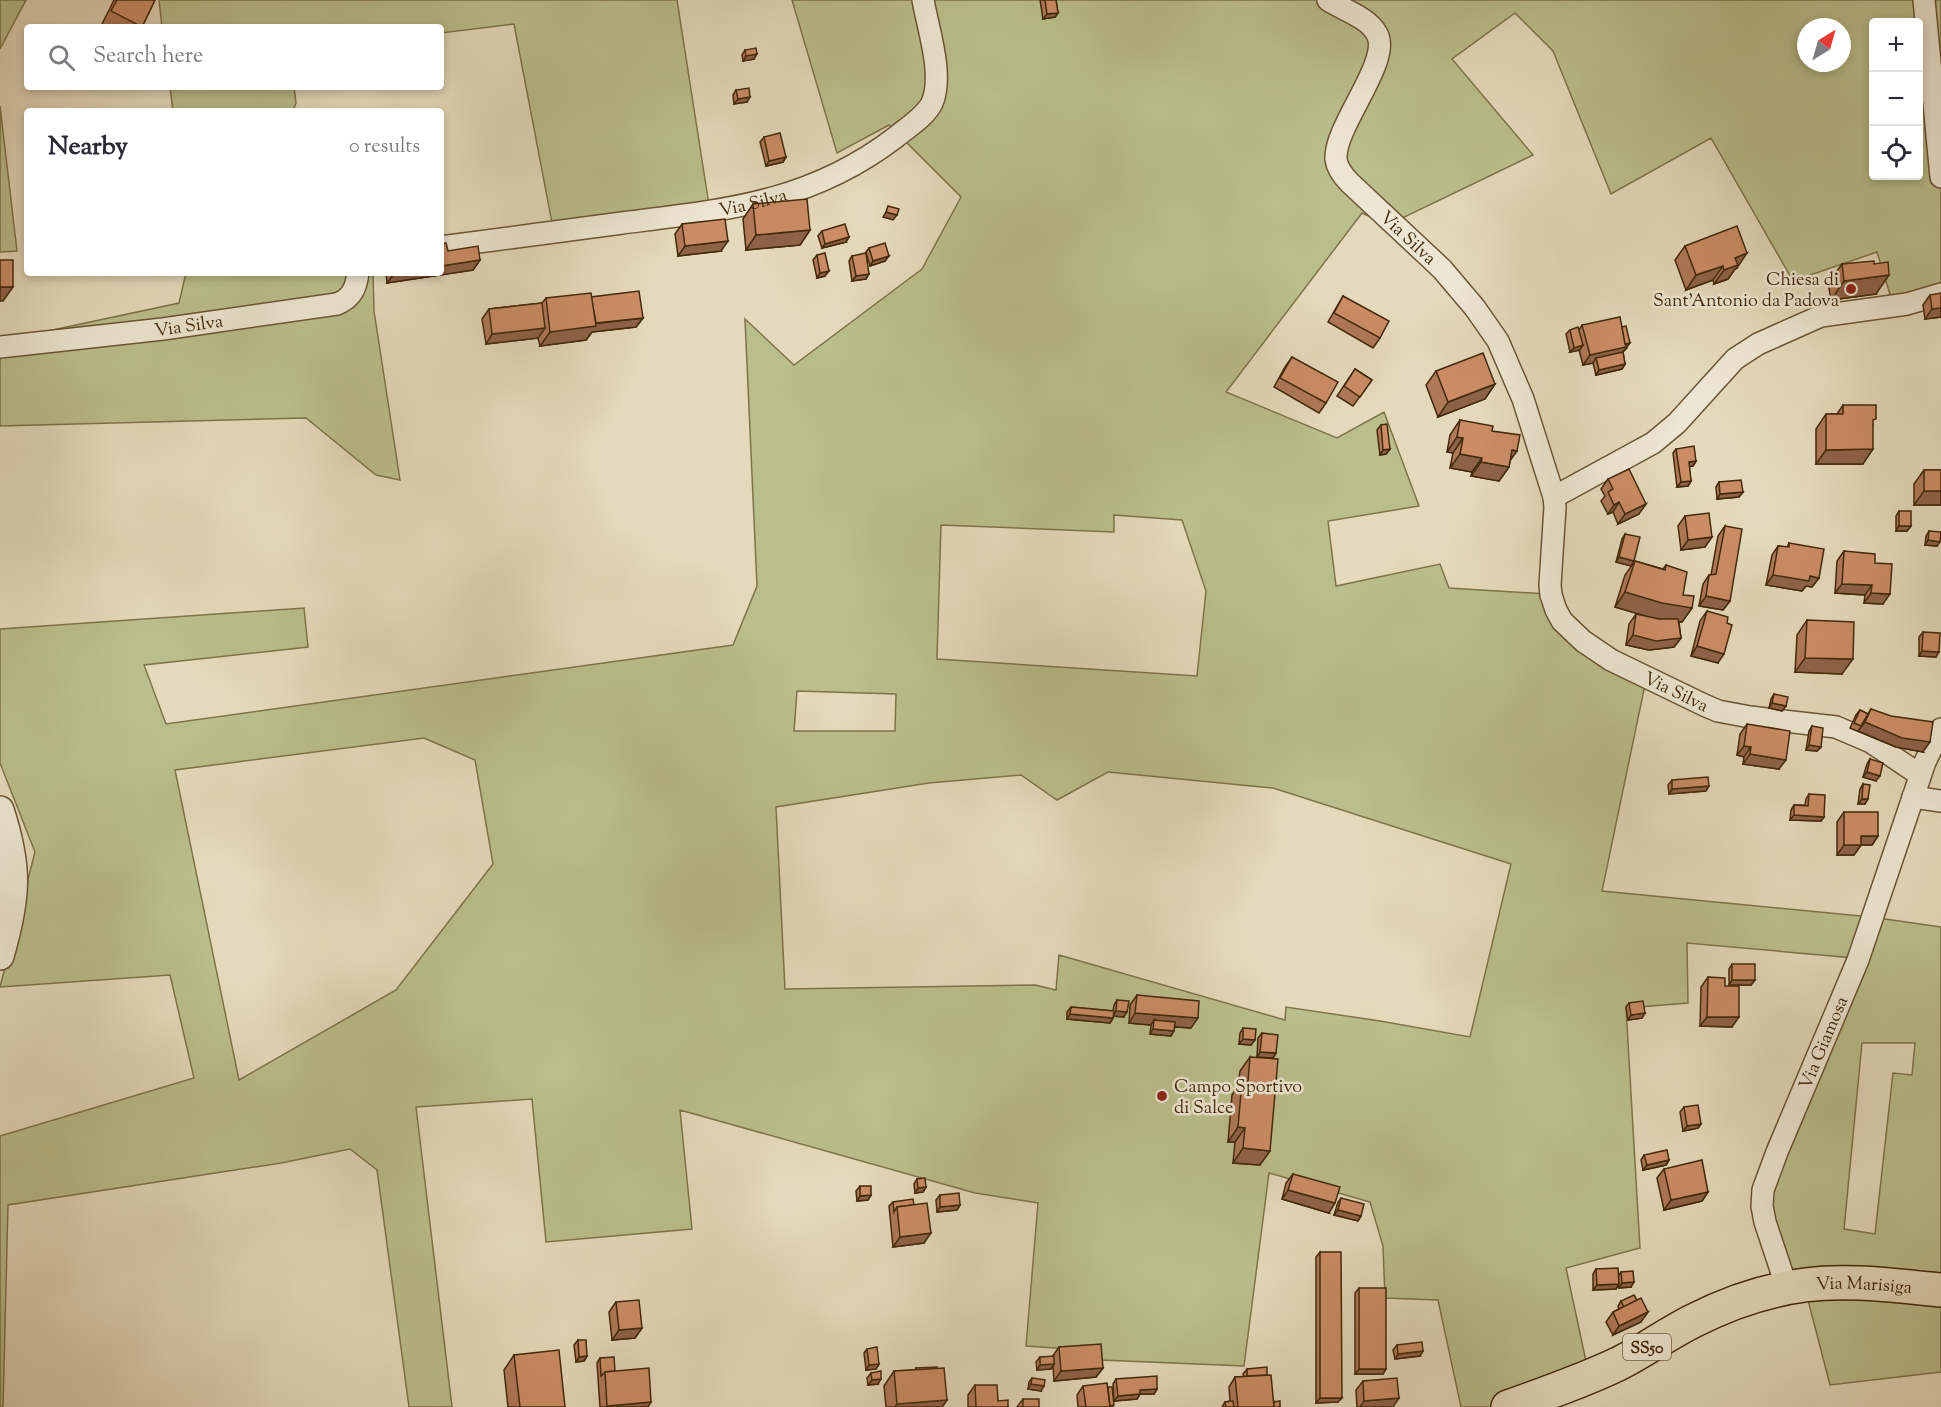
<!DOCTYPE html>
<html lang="en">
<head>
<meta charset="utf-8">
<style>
  :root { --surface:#fff; --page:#f2f2f3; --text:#2b2b33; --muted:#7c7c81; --line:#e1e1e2 }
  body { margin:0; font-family:"Sorts Mill Goudy",serif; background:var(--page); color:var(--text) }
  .controls { position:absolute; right:18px; top:18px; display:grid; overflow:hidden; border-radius:6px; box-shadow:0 3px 9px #0003 }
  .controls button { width:54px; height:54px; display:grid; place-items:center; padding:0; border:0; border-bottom:2px solid var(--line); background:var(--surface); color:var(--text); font:30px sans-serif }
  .compass { position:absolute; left:1797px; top:18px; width:54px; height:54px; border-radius:50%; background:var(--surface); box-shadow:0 3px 9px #0003; rotate:37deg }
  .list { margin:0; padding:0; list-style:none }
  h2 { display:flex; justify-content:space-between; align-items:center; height:78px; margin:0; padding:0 24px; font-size:26px }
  h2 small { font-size:20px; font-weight:400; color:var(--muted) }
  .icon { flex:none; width:33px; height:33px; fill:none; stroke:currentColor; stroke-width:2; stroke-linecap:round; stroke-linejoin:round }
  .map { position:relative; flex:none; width:1941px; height:1407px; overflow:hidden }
  .search { position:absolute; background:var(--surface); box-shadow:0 3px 9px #0003; left:24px; top:24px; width:420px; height:66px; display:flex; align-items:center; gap:15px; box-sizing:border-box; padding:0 21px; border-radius:6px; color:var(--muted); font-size:22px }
  .panel { position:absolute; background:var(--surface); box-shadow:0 3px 9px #0003; left:24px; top:108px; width:420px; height:168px; border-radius:6px }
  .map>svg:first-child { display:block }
</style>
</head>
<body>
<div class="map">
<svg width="1941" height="1407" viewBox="0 0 1941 1407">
  <rect width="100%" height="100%" fill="#e4d9ba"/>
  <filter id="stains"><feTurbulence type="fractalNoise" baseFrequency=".00333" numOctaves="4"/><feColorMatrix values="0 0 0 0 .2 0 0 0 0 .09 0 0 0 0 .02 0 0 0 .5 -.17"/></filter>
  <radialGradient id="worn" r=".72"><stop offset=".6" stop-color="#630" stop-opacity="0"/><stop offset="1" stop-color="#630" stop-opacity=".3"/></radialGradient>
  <g fill="#babe8c" stroke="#7e744a" stroke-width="1.5" fill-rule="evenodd">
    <polygon points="0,0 26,0 0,49"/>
    <polygon points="159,0 677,0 709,205 553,228 514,24 441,33 441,27 162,27"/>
    <path d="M792 0H1941V289L1892 301 1877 252 1793 281 1711 138 1611 194 1553 51 1515 13 1452 59 1533 155 1388 225 1362 213 1226 392 1337 438 1384 412 1419 506 1328 521 1336 586 1440 564 1449 588 1548 594 1555 617 1647 675 1602 891 1871 917 1941 927V1372L1830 1385 1801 1273 1790 1277 1769 1218 1771 1184 1865 959 1687 943 1688 1003 1626 1008 1640 1248 1566 1268 1589 1375 1515 1407H1461L1438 1300 1385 1298 1383 1246 1370 1202 1269 1173 1244 1366 1101 1360 1100 1351 1026 1346 1038 1203 975 1193 680 1110 692 1229 546 1242 532 1099 416 1107 452 1407H409L377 1170 350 1149 281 1163 8 1205 3 1407H0V1136L194 1078 170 975 0 987 35 852 0 763V629L304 608 308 647 144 665 166 724 733 645 757 586 745 319 794 365 922 269 961 197 889 125 837 153ZM1874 22H1918V176H1874ZM1806 27H1842V63H1806ZM1114 515 1182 520 1206 591 1197 676 937 659 941 525 1114 532ZM797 691 896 694 895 731H794ZM424 738 475 760 493 864 396 990 239 1080 175 770ZM1108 772 1273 788 1511 864 1470 1037 1380 1021 1286 1007 1285 1020 1059 955 1056 990 1035 985 785 989 776 807 929 783 1021 775 1057 800ZM1862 1043H1915L1912 1075 1893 1073 1875 1234 1844 1229Z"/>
    <polygon points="170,87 294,87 296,103 293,111 173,111"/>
    <polygon points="0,106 17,251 0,252"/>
    <polygon points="186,273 373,273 374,311 400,480 376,475 306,418 0,426 0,355 48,331 179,303"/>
  </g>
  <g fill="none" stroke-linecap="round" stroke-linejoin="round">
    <g stroke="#6a5535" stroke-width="24">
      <g id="minor">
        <path id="s1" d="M1328 0C1343 10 1368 17 1377 34 1392 61 1334 126 1336 159 1337 168 1343 176 1350 183L1442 269 1475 308 1498 341 1523 399 1554 497 1653 443 1677 423 1735 359 1758 344 1821 316 1907 304 1941 294"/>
        <polyline points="1924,0 1941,177"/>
        <path id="s2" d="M441 247C501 239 562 231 622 223 725 210 810 203 896 137 908 127 925 117 932 103 944 75 928 29 923 0"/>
        <path id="s3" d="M0 347 163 329 337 304C352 298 356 288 358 273"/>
        <path id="s4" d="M1554 497 1555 507 1550 585 1551 595 1556 610 1562 621 1583 641 1611 660 1704 705 1718 711 1750 717 1836 727 1871 742 1920 775"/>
        <polyline points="1913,797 1941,801"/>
        <path id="s5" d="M1787 1288 1765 1222 1762 1206 1763 1190 1777 1152 1858 960 1925 762 1941 729"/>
      </g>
    </g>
    <g stroke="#6a5535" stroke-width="30">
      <path id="tertiary" d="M0 810C19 868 17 897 0 956"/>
    </g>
    <g stroke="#422909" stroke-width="36">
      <g id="primary">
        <path id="s6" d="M1508 1407C1545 1394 1582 1381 1618 1364 1644 1351 1667 1334 1693 1321 1728 1303 1766 1290 1805 1285 1849 1279 1896 1286 1941 1290"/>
      </g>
    </g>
    <use href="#minor" stroke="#ede6d2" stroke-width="21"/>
    <use href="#tertiary" stroke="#ede6d2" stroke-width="27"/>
    <use href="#primary" stroke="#e4d9ba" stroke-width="33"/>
  </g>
  <g fill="#af7858" stroke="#422909" stroke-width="1.5">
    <polygon points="114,0 155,0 142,27 104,27 101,26"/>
    <polygon points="1040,0 1056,0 1058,13 1055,17 1043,19"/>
    <polygon points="745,50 754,59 743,61 742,55"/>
    <polygon points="736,90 747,102 734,104 733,95"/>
    <polygon points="764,137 786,157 783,162 766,166 760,142"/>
    <polygon points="753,204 810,230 800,245 746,250 743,219"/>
    <polygon points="682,224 721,251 678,256 675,234"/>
    <polygon points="822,231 846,242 822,248 818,236"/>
    <polygon points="1685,246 1737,268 1735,269 1728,279 1714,284 1713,280 1686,290 1675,260"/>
    <polygon points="869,248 885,261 870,266 866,252"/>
    <polygon points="448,251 480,260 473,270 387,283 386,273 441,273"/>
    <polygon points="817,255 825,276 817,278 813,260"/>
    <polygon points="852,256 866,279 852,281 849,261"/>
    <polygon points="1842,264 1876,294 1831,300 1828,283"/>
    <polygon points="1930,295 1941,317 1925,319 1923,305"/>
    <polygon points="1343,296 1380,338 1373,348 1328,322"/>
    <polygon points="591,297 643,318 636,327 592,332 586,340 540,346 538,338 486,344 482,319 489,309 542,303 546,298"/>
    <polygon points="1582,325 1627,348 1623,352 1625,364 1622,369 1596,375 1593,363 1583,365 1579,350 1570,352 1566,334 1570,330 1579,330"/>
    <polygon points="1292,357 1326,403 1319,413 1274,387 1285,367"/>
    <polygon points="1355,369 1372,380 1353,406 1337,396"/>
    <polygon points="1436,371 1495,384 1485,399 1438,417 1426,385"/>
    <polygon points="1843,405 1873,424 1863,464 1816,464 1816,429 1826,414 1837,414"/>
    <polygon points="1460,420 1492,431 1510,461 1509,467 1499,481 1471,476 1472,472 1450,468 1453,453 1447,452 1450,435"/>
    <polygon points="1381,425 1390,449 1386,454 1380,455 1377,430"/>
    <polygon points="1676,449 1696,461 1693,466 1689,467 1691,481 1688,486 1677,487 1673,453"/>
    <polygon points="1924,470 1941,470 1941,505 1914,505 1914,484"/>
    <polygon points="1608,479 1639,514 1618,524 1613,512 1608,514 1601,501 1605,496 1601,489"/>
    <polygon points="1719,482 1743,492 1739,497 1717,499 1716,487"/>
    <polygon points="1899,511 1911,526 1907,531 1896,531 1896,516"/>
    <polygon points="1685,516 1705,547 1681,550 1678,526"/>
    <polygon points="1725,526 1730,601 1723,610 1699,606 1703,584 1709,575 1711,575 1718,536"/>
    <polygon points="1929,531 1937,546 1925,545 1926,536"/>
    <polygon points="1625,534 1631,566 1616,562 1622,539"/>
    <polygon points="1789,543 1819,578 1812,587 1806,586 1802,591 1766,585 1772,555 1778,546 1787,547"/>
    <polygon points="1844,551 1875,563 1883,604 1864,603 1865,595 1835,593 1837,561"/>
    <polygon points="1635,561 1663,569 1666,565 1683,595 1692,608 1682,622 1679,622 1681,638 1674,647 1649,650 1626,645 1629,624 1636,614 1647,616 1615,607 1625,575"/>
    <polygon points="1707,611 1718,663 1691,656 1700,621"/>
    <polygon points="1807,620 1842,674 1795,672 1797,635"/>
    <polygon points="1923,632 1936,657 1919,656 1919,637"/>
    <polygon points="1774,694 1786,706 1782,711 1769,708 1771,699"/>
    <polygon points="1871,709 1923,752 1896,747 1850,728 1856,715 1860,710 1868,714"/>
    <polygon points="1747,724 1779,769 1743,764 1744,757 1737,755 1740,734"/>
    <polygon points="1812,726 1821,747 1817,751 1806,750 1809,731"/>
    <polygon points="1870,759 1876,781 1863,777 1867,764"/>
    <polygon points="1672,780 1706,791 1669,794 1668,785"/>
    <polygon points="1863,784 1865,804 1858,804 1860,789"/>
    <polygon points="1809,794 1824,817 1821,821 1790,820 1791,810 1794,805 1805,805 1806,799"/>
    <polygon points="1844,812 1878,836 1872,845 1861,845 1854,855 1837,855 1837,822"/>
    <polygon points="1732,964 1755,980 1751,985 1729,985 1729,969"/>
    <polygon points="1708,977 1725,986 1732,1027 1700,1026 1701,987"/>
    <polygon points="1137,995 1191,1028 1175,1027 1171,1036 1150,1034 1151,1025 1129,1023 1130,1005"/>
    <polygon points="1117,1000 1124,1017 1113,1016 1113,1018 1110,1023 1067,1019 1067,1012 1071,1007 1113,1011 1114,1005"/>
    <polygon points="1629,1003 1645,1013 1642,1018 1628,1020 1626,1007"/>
    <polygon points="1243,1028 1251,1045 1239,1044 1240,1033"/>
    <polygon points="1262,1033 1276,1053 1273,1058 1257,1057 1258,1038"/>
    <polygon points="1250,1057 1260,1165 1233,1163 1235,1142 1228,1142 1232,1095 1238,1086 1240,1071"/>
    <polygon points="1684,1107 1701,1124 1698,1128 1683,1131 1680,1112"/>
    <polygon points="1644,1155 1669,1160 1666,1165 1643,1170 1641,1160"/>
    <polygon points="1664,1169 1708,1192 1702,1201 1664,1210 1657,1178"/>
    <polygon points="1293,1174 1329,1213 1282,1199 1286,1183"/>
    <polygon points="917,1179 926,1187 923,1192 915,1193 914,1184"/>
    <polygon points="860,1186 871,1195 868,1200 857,1201 856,1191"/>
    <polygon points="940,1195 960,1205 957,1210 937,1212 936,1200"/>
    <polygon points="1341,1198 1361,1216 1358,1221 1334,1215 1338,1202"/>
    <polygon points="893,1202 914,1205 924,1243 893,1247 889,1206"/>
    <polygon points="1320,1252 1338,1402 1316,1403 1316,1257"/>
    <polygon points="1596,1269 1618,1276 1621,1272 1631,1287 1619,1288 1618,1285 1616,1289 1593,1290 1593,1274"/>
    <polygon points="1359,1288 1386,1369 1383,1374 1355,1374 1355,1293"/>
    <polygon points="1621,1301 1641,1322 1613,1335 1606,1322 1613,1312 1619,1309 1618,1306"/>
    <polygon points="616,1302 642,1328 635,1338 612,1340 609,1312"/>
    <polygon points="578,1340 587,1356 584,1361 576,1362 574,1345"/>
    <polygon points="1397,1345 1420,1356 1395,1359 1393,1350"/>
    <polygon points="1059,1347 1103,1368 1096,1377 1054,1381 1053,1366 1051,1369 1037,1370 1036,1362 1040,1357 1052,1357"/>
    <polygon points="867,1349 879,1364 876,1369 866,1370 864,1353"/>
    <polygon points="514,1355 565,1407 508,1407 504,1370"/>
    <polygon points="600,1358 615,1371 648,1407 600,1407 597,1363"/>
    <polygon points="916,1368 947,1400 942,1407 886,1407 884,1386 894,1371 915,1370"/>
    <polygon points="1247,1369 1267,1375 1274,1402 1280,1407 1222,1407 1225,1402 1230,1401 1229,1387 1235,1377 1244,1377 1243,1374"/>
    <polygon points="871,1373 878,1384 868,1385 867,1378"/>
    <polygon points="1032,1378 1041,1391 1028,1389 1029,1382"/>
    <polygon points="1116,1379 1157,1389 1154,1394 1140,1394 1137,1399 1114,1401 1113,1384"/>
    <polygon points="1363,1381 1393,1407 1357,1407 1356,1390"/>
    <polygon points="975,1385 998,1401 1008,1407 968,1407 968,1395"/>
    <polygon points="1083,1386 1108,1387 1113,1407 1078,1407 1077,1395"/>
    <polygon points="1023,1399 1039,1407 1017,1407"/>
  </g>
  <g fill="#8e6247" stroke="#422909" stroke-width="1.5">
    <polygon points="1058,13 1055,17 1043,19 1047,14"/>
    <polygon points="757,54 754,59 743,61 746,56"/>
    <polygon points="750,97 747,102 734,104 738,99"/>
    <polygon points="786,157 783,162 766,166 769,161"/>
    <polygon points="886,212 897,215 893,220 883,217"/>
    <polygon points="810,230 800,245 746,250 756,235"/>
    <polygon points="849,237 846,242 822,248 825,244"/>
    <polygon points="728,241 721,251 678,256 685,246"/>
    <polygon points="1747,253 1737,268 1735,269 1728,279 1714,284 1724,270 1735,258"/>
    <polygon points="889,256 885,261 870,266 873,261"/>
    <polygon points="480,260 473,270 387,283 394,274 441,273 441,266"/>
    <polygon points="1723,266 1713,280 1686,290 1696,275"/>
    <polygon points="829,271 825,276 817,278 820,273"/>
    <polygon points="869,274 866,279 852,281 856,276"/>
    <polygon points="1889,275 1876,294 1831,300 1844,281"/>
    <polygon points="0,287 13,287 3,301 0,301"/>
    <polygon points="1941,308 1941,317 1925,319 1932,309"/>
    <polygon points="643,318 636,327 592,332 586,340 540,346 550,332 592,324"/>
    <polygon points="545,328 538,338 486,344 492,334"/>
    <polygon points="1630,343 1619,357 1596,358 1593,363 1583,365 1590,355 1621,345"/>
    <polygon points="1583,345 1580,350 1570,352 1574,348"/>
    <polygon points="1625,364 1622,369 1596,375 1599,370"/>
    <polygon points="1495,384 1485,399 1438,417 1448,402"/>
    <polygon points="1457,437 1463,438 1453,453 1447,452"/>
    <polygon points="1390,449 1386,454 1380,455 1383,450"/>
    <polygon points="1873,449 1863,464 1816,464 1826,450"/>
    <polygon points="1512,450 1517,451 1507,465"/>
    <polygon points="1460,454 1482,458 1472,472 1450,468"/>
    <polygon points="1696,461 1693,466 1685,467 1689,462"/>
    <polygon points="1481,462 1509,467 1499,481 1471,476"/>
    <polygon points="1691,481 1688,486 1677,487 1681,482"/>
    <polygon points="1924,491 1941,491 1941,505 1914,505"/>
    <polygon points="1743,492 1739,497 1717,499 1720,494"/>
    <polygon points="1619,502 1613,512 1608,514 1614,505"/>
    <polygon points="1646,504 1639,514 1618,524 1625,514"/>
    <polygon points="1899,526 1911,526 1907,531 1896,531"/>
    <polygon points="1712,537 1705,547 1681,550 1688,540"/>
    <polygon points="1928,540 1940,542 1937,546 1925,545"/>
    <polygon points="1619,557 1634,561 1631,566 1616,562"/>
    <polygon points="1773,575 1810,576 1819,578 1812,587 1806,586 1802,591 1766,585"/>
    <polygon points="1842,584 1872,585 1865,595 1835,593"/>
    <polygon points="1625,592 1692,608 1682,622 1652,618 1615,607"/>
    <polygon points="1871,593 1890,594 1883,604 1864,603"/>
    <polygon points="1706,596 1730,601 1723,610 1699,606"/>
    <polygon points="1633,635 1681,638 1674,647 1649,650 1626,645"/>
    <polygon points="1697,646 1724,654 1718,663 1691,656"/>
    <polygon points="1922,651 1939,652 1936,657 1919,656"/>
    <polygon points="1805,658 1853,659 1842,674 1795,672"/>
    <polygon points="1772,703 1786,706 1782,711 1769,708"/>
    <polygon points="1865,722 1930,742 1923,752 1896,747 1858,731"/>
    <polygon points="1809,745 1821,747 1817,751 1806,750"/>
    <polygon points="1744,746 1751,747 1744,757 1737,755"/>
    <polygon points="1750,754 1786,760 1779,769 1743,764"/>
    <polygon points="1867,772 1880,776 1876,781 1863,777"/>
    <polygon points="1709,786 1706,791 1669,794 1672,789"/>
    <polygon points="1862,799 1868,799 1865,804 1858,804"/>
    <polygon points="1794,815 1824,817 1821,821 1790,820"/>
    <polygon points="1861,836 1878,836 1872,845 1856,845 1861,845 1854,855 1837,855 1844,845"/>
    <polygon points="1732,980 1755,980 1751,985 1729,985"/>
    <polygon points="1116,1011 1127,1012 1124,1017 1113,1016"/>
    <polygon points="1135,1013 1198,1018 1191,1028 1154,1025 1154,1020 1151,1025 1129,1023"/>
    <polygon points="1645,1013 1642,1018 1628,1020 1631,1015"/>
    <polygon points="1070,1014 1113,1018 1110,1023 1067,1019"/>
    <polygon points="1707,1017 1739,1017 1732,1027 1700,1026"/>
    <polygon points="1153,1029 1174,1031 1171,1036 1150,1034"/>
    <polygon points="1243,1039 1255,1040 1251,1045 1239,1044"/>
    <polygon points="1260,1052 1276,1053 1273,1058 1257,1057"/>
    <polygon points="1701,1124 1698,1128 1683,1131 1687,1126"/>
    <polygon points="1238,1127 1245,1128 1235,1142 1228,1142"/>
    <polygon points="1243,1148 1270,1151 1260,1165 1233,1163"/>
    <polygon points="1669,1160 1666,1165 1643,1170 1647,1165"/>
    <polygon points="926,1187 923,1192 915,1193 918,1188"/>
    <polygon points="1288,1190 1335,1203 1329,1213 1282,1199"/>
    <polygon points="1708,1192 1702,1201 1664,1210 1671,1200"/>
    <polygon points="871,1195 868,1200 857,1201 860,1196"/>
    <polygon points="960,1205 957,1210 937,1212 940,1207"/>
    <polygon points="1338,1210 1361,1216 1358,1221 1334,1215"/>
    <polygon points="931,1233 924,1243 893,1247 900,1237"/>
    <polygon points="1634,1282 1631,1287 1619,1288 1622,1283"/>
    <polygon points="1619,1284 1616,1289 1593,1290 1597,1285"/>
    <polygon points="1648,1312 1641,1322 1613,1335 1619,1326"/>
    <polygon points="642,1328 635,1338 612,1340 619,1330"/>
    <polygon points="1423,1351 1420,1356 1395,1359 1398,1354"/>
    <polygon points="587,1356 584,1361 576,1362 579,1357"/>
    <polygon points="879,1364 876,1369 866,1370 869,1365"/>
    <polygon points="1054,1364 1051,1369 1037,1370 1040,1365"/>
    <polygon points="1103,1368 1096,1377 1054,1381 1061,1371"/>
    <polygon points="1359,1369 1386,1369 1383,1374 1355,1374"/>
    <polygon points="881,1379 878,1384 868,1385 872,1380"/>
    <polygon points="1031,1384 1044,1386 1041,1391 1028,1389"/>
    <polygon points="1157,1389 1154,1394 1137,1394 1140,1390"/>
    <polygon points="1140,1394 1137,1399 1114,1401 1118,1396"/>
    <polygon points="1320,1398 1342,1398 1338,1402 1316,1403"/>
    <polygon points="1399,1398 1393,1407 1360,1407 1364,1401"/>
    <polygon points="947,1400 942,1407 895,1407 897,1404"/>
    <polygon points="651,1402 648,1407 607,1407 607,1406"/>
  </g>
  <g fill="#cb8c66" stroke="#422909" stroke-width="1.5">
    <polygon points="117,0 155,0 142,27 111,11"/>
    <polygon points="1045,0 1056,0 1058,13 1047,14"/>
    <polygon points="756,48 757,54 746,56 745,50"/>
    <polygon points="749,88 750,97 738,99 736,90"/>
    <polygon points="780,133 786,157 769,161 764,137"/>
    <polygon points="807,199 810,230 756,235 753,204"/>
    <polygon points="888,206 899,209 897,215 886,212"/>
    <polygon points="725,219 728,241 685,246 682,224"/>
    <polygon points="845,224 849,237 825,244 822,231"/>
    <polygon points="1737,226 1747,253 1735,258 1738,265 1724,270 1723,266 1696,275 1685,246"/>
    <polygon points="446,243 448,251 478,246 480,260 441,266 441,244"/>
    <polygon points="885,243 889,256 873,261 869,248"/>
    <polygon points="825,253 829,271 820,273 817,255"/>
    <polygon points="866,253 869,274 856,276 852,256"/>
    <rect x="0" y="260" width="13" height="27"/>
    <polygon points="1874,261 1874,264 1888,262 1889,275 1844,281 1842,264"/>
    <polygon points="639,291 643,318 596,323 591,297"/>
    <polygon points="591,293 596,326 550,332 546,298"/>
    <polygon points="1941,293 1941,308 1932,309 1930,295"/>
    <polygon points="1343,296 1389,321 1380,338 1334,313"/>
    <polygon points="542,303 545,328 492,334 489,309"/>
    <polygon points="1620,317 1626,347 1590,355 1582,325"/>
    <polygon points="1626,326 1630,343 1625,344 1622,327"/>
    <polygon points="1578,327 1583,345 1574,348 1570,330"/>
    <polygon points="1623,352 1625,364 1599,370 1596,358"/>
    <polygon points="1483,353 1495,384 1448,402 1436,371"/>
    <polygon points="1292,357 1338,382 1326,403 1280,378"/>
    <polygon points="1355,369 1372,380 1360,397 1344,386"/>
    <polygon points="1843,405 1876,405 1876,419 1873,420 1873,449 1826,450 1826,414 1843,414"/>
    <polygon points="1460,420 1493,426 1492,431 1520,435 1517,451 1512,450 1509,467 1481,462 1482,458 1460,454 1463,438 1457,437"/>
    <polygon points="1387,424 1390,449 1383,450 1381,425"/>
    <polygon points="1694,446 1696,461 1689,462 1691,481 1681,482 1676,449"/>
    <polygon points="1629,469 1646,504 1625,514 1619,502 1614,505 1608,492 1613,489 1608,479"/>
    <rect x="1924" y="470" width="17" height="21"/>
    <polygon points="1741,480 1743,492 1720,494 1719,482"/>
    <rect x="1899" y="511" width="12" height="15"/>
    <polygon points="1709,513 1712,537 1688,540 1685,516"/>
    <polygon points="1725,526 1742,529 1730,601 1706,596 1709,575 1716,574"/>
    <polygon points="1929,531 1941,532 1940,542 1928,540"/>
    <polygon points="1625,534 1640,537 1634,561 1619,557"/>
    <polygon points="1789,543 1824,549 1819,578 1810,576 1809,581 1773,575 1778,546 1789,547"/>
    <polygon points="1844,551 1875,554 1875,563 1892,564 1890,594 1871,593 1872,585 1842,584"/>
    <polygon points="1635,561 1665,570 1666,565 1687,572 1683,595 1694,596 1692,608 1662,603 1625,592"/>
    <polygon points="1707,611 1728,617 1727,623 1732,625 1724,654 1697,646"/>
    <polygon points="1636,614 1659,619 1678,619 1681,638 1656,641 1633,635"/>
    <polygon points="1807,620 1854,622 1853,659 1805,658"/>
    <polygon points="1923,632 1940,633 1939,652 1922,651"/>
    <polygon points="1774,694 1788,697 1786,706 1772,703"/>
    <polygon points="1871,709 1891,716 1933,722 1930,742 1902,738 1865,722"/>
    <polygon points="1860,710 1868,714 1861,726 1854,723"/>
    <polygon points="1747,724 1790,731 1786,760 1750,754 1751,747 1744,746"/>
    <polygon points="1812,726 1823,728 1821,747 1809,745"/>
    <polygon points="1870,759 1883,763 1880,776 1867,772"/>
    <polygon points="1708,777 1709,786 1672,789 1672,780"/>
    <polygon points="1863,784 1870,785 1868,799 1862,799"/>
    <polygon points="1809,794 1825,795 1824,817 1794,815 1794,805 1808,806"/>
    <polygon points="1844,812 1878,812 1878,836 1861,836 1861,845 1844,845"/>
    <rect x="1732" y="964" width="23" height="16"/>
    <polygon points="1708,977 1725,978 1725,986 1739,986 1739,1017 1707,1017"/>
    <polygon points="1137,995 1199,1001 1198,1018 1135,1013"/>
    <polygon points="1117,1000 1129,1001 1127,1012 1116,1011"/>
    <polygon points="1643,1001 1645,1013 1631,1015 1629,1003"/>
    <polygon points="1071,1007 1114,1011 1113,1018 1070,1014"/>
    <polygon points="1154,1020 1175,1022 1174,1031 1153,1029"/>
    <polygon points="1243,1028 1256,1029 1255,1040 1243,1039"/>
    <polygon points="1262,1033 1278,1035 1276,1053 1260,1052"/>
    <polygon points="1250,1057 1278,1059 1270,1151 1243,1148 1245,1128 1238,1127 1242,1081 1248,1081"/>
    <polygon points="1698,1105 1701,1124 1687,1126 1684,1107"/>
    <polygon points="1667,1150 1669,1160 1647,1165 1644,1155"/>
    <polygon points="1702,1160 1708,1192 1671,1200 1664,1169"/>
    <polygon points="1293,1174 1340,1187 1335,1203 1288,1190"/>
    <polygon points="925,1178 926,1187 918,1188 917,1179"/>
    <polygon points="860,1186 871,1186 871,1195 860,1196"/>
    <polygon points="959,1193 960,1205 940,1207 940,1195"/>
    <polygon points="1341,1198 1364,1204 1361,1216 1338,1210"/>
    <polygon points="913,1199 914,1205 897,1207 894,1212 893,1202"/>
    <polygon points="927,1203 931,1233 900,1237 897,1207"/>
    <polygon points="1320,1252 1341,1252 1342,1398 1320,1398"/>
    <polygon points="1618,1268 1619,1284 1597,1285 1596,1269"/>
    <polygon points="1633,1271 1634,1282 1622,1283 1621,1272"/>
    <rect x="1359" y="1288" width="27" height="81"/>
    <polygon points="1634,1295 1637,1300 1624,1307 1621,1301"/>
    <polygon points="1641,1298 1648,1312 1619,1326 1613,1312"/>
    <polygon points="639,1300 642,1328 619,1330 616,1302"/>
    <polygon points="578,1340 586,1340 587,1356 579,1357"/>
    <polygon points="1422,1342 1423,1351 1398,1354 1397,1345"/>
    <polygon points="1101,1344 1103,1368 1061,1371 1059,1347"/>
    <polygon points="877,1347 879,1364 869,1365 867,1349"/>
    <polygon points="559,1350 565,1407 520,1407 514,1355"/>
    <polygon points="1054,1356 1054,1364 1040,1365 1040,1357"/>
    <polygon points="614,1357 615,1371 605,1372 601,1376 600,1358"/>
    <polygon points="937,1367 937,1369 916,1370 916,1368"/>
    <polygon points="1267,1367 1267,1375 1247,1376 1247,1369"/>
    <polygon points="649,1368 651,1402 607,1406 605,1372"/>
    <polygon points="944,1368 947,1400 897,1404 894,1371"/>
    <polygon points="881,1371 881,1379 872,1380 871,1373"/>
    <polygon points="1271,1375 1274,1407 1238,1407 1235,1377"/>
    <polygon points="1157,1376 1157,1389 1140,1390 1140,1394 1118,1396 1116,1379"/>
    <polygon points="1032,1378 1045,1380 1044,1386 1031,1384"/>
    <polygon points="1397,1378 1399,1398 1364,1401 1363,1381"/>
    <polygon points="1107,1383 1110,1407 1086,1407 1083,1386"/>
    <polygon points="975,1385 997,1385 998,1401 1008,1400 1008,1407 976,1407"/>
    <polygon points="1108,1387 1112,1387 1114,1405 1110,1406"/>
    <rect x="1023" y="1399" width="16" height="8"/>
    <polygon points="1233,1401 1234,1407 1226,1407 1225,1402"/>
    <polygon points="1280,1401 1280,1407 1274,1407 1274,1402"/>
  </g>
  <g fill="#8f2418" stroke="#ede6d2" stroke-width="2">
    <circle cx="1851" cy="289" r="6"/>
    <circle cx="1162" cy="1096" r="6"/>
  </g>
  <g text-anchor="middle" stroke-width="5" stroke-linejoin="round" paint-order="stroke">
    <rect fill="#ede6d2" stroke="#756245" stroke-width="1.5" x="1623" y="1334" width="48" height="26" rx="4.5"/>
    <g font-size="16" font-weight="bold" fill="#422909">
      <text x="1647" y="1353">SS50</text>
    </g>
    <g font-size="18" fill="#422909" stroke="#ede6d2">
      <text dy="6" stroke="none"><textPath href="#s2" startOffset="315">Via Silva</textPath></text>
      <text dy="6" stroke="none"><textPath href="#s1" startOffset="303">Via Silva</textPath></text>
      <text dy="6" stroke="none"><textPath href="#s3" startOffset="190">Via Silva</textPath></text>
      <text dy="6" stroke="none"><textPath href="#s4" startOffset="262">Via Silva</textPath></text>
      <text dy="6" stroke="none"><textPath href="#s5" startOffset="261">Via Giamosa</textPath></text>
      <text dy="6" stroke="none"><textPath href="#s6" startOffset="382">Via Marisiga</textPath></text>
    </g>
    <g font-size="18" fill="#422909" stroke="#ede6d2" text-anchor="end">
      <text x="1839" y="285">Chiesa di<tspan x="1839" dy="21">Sant'Antonio da Padova</tspan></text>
      <text x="1174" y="1092" text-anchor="start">Campo Sportivo<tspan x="1174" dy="21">di Salce</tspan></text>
    </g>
  </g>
  <rect width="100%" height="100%" filter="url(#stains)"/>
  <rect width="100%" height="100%" fill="url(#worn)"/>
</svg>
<div class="controls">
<button>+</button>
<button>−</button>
<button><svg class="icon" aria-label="locate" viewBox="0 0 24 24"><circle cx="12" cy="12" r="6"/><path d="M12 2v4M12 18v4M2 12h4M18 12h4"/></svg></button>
</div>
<svg class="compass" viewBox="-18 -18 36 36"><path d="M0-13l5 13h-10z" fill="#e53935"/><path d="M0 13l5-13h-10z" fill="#7c7c81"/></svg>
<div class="search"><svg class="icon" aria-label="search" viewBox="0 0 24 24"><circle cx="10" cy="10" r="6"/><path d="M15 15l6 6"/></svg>Search here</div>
<section class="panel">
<h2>Nearby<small>0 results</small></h2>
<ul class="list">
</ul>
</section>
</div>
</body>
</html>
